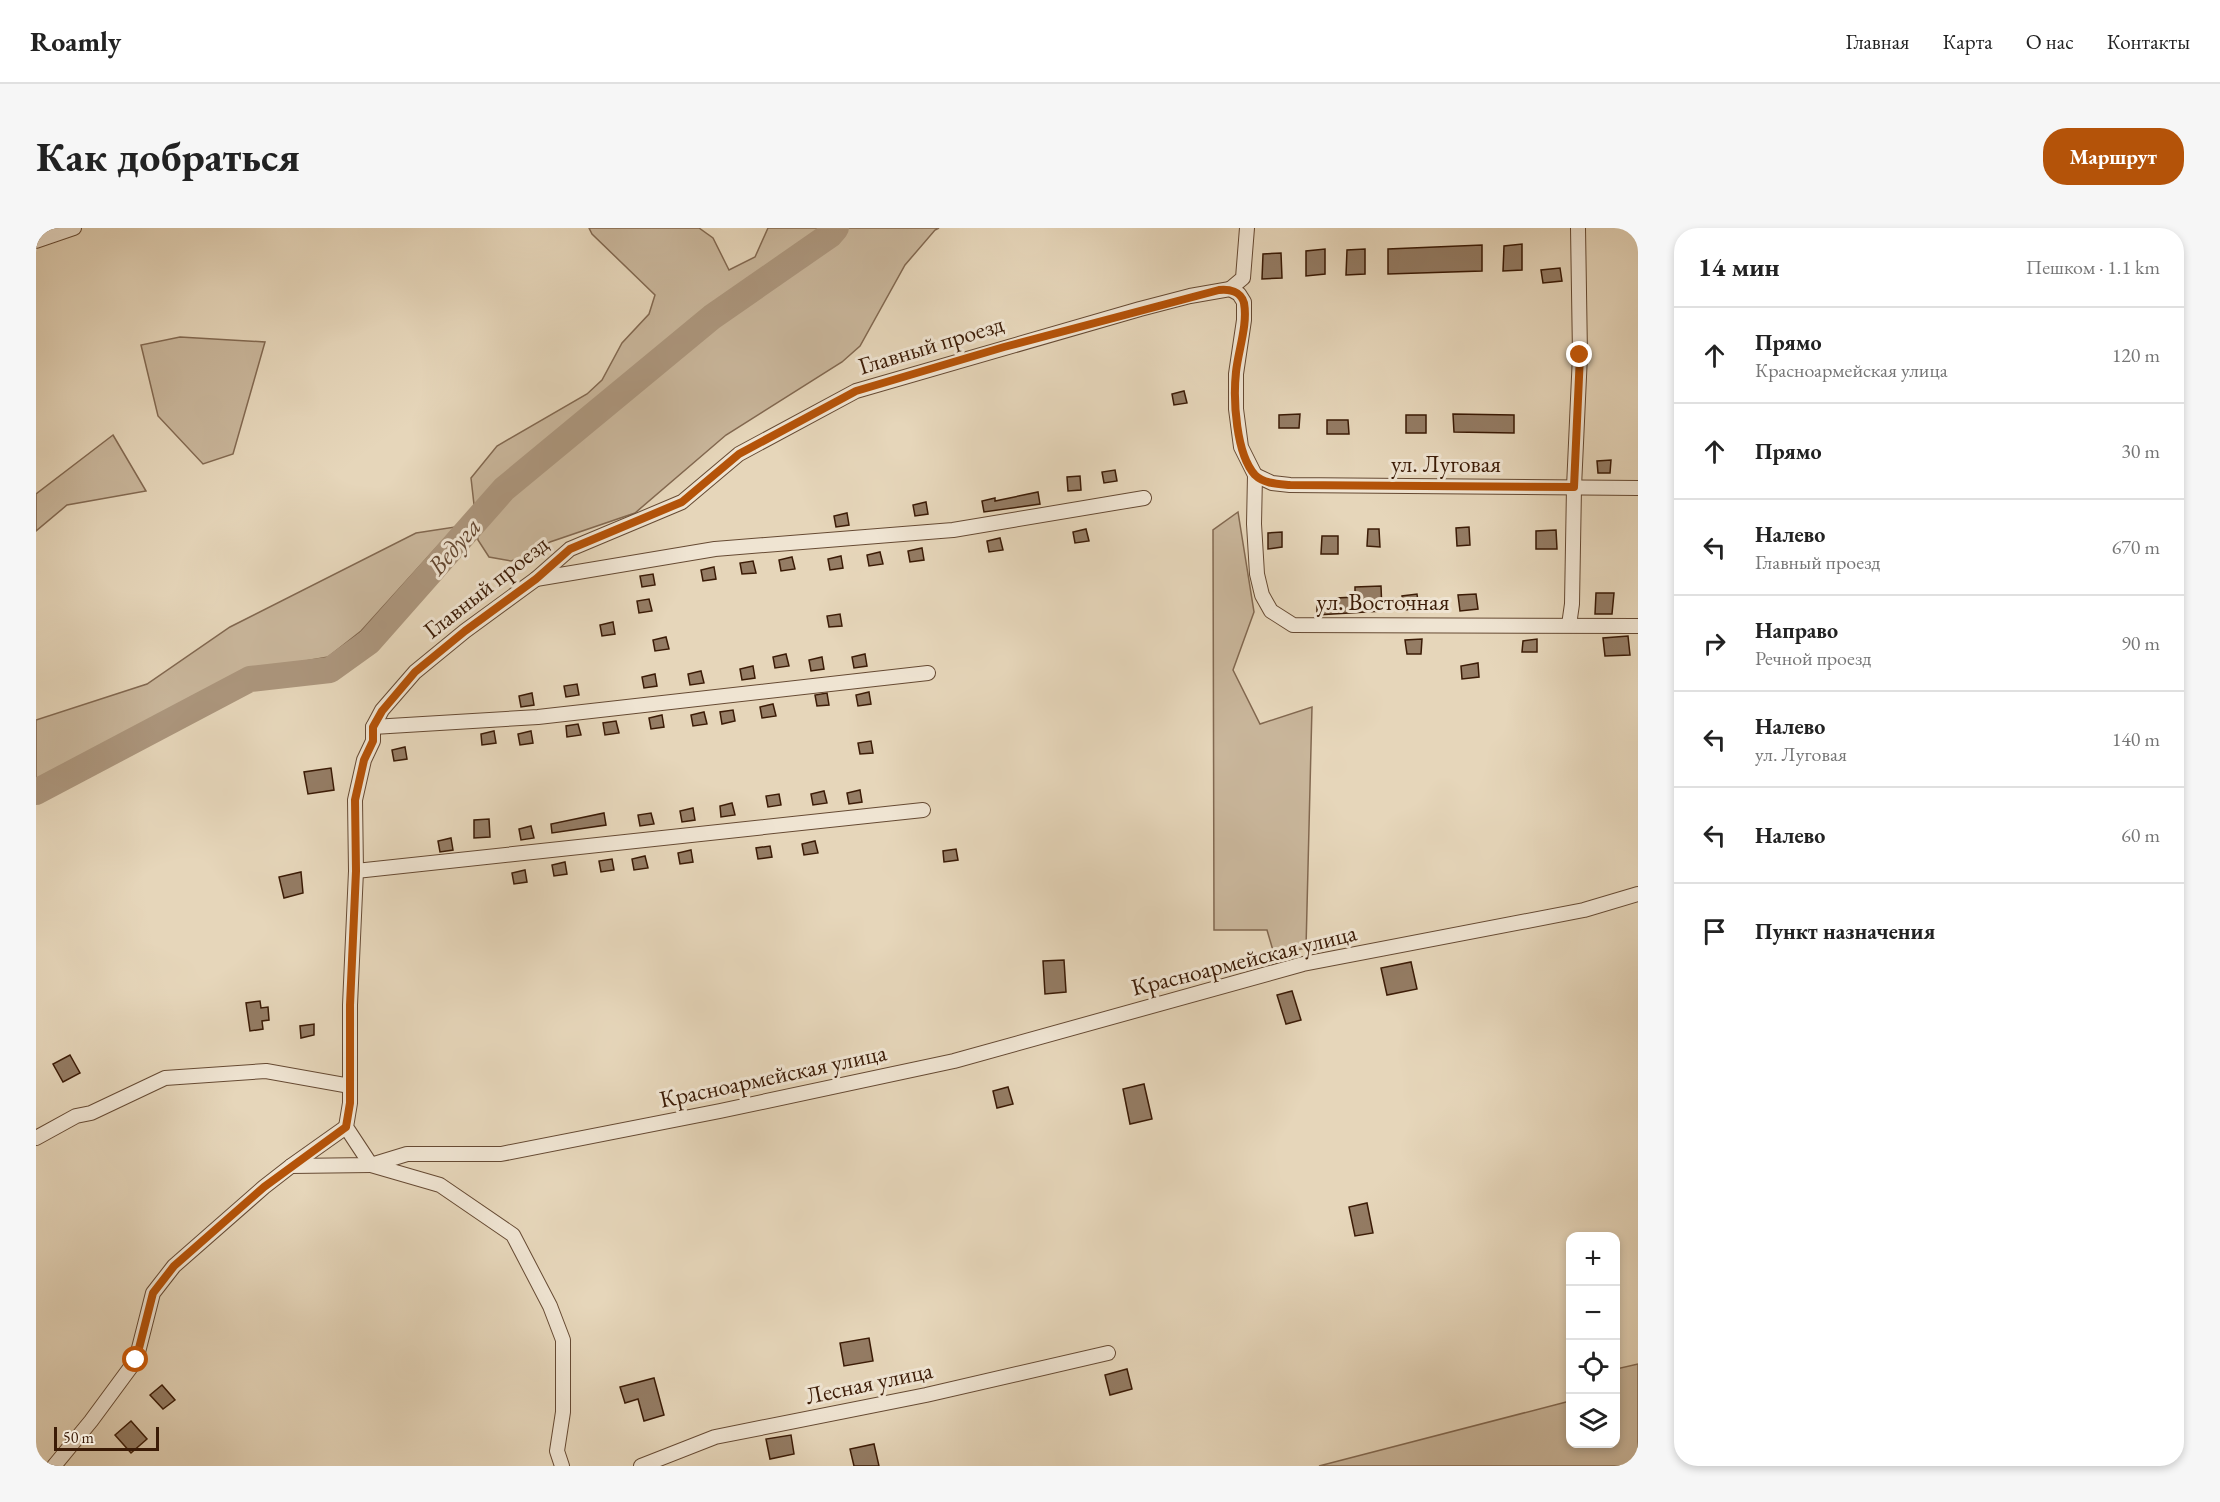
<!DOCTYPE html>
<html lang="ru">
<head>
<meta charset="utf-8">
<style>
  :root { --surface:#fff; --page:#f6f6f6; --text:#222; --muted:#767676; --line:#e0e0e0; --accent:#b45309 }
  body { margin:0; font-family:"EB Garamond",serif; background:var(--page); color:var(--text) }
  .controls { position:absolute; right:18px; bottom:18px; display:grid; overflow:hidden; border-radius:12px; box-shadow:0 3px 9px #0003 }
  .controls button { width:54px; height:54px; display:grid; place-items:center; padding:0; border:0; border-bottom:2px solid var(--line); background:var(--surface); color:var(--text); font:30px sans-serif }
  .scale { position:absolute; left:18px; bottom:15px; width:105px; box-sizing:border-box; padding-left:6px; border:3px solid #3b1b06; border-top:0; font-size:16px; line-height:21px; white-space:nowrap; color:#3b1b06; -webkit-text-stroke:4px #efe4d2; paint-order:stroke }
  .stop { position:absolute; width:18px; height:18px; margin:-14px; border:4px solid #b45309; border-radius:50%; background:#fff }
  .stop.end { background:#b45309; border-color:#fff; box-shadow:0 2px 6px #0008 }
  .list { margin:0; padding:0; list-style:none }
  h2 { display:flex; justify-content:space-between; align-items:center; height:78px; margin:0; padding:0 24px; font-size:26px }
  h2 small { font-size:20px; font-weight:400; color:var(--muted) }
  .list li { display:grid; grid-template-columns:39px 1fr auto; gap:18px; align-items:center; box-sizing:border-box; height:96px; padding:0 24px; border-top:2px solid var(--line) }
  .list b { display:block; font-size:22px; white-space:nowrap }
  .list p { margin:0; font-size:20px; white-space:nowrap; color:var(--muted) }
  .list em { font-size:20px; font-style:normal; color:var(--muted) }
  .icon { flex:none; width:33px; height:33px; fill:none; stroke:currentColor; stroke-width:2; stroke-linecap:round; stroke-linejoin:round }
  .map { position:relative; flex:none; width:1602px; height:1238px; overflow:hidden; border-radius:24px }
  header { display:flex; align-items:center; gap:36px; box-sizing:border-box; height:84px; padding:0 30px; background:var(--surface); border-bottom:2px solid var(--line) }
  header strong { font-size:28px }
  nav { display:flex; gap:33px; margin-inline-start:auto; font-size:21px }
  .intro { display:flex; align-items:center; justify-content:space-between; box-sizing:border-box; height:144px; padding:0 36px }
  h1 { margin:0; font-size:42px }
  .button { padding:15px 27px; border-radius:24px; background:var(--accent); color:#fff; font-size:21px; font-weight:700 }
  main { display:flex; gap:36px; padding:0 36px }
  aside { flex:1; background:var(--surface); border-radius:24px; box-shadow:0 3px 9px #0003 }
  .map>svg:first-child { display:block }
</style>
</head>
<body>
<header>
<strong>Roamly</strong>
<nav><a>Главная</a><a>Карта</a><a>О нас</a><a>Контакты</a></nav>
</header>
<div class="intro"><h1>Как добраться</h1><a class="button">Маршрут</a></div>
<main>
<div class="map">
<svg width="1602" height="1238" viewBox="0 0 1602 1238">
  <rect width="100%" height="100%" fill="#e6d6ba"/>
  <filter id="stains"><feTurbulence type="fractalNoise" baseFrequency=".00333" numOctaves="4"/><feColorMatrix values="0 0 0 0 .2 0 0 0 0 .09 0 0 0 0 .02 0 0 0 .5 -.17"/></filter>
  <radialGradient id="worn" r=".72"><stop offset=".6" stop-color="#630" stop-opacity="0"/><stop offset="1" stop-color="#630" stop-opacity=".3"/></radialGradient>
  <g fill="#c9b69b" stroke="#826850" stroke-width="1.5">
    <polygon points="553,0 663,0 677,10 693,42 719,29 732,0 903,0 899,2 869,37 824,118 806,134 690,207 599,285 514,314 495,327 475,333 453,329 442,312 435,250 461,218 551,166 566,152 586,115 613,86 619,67 556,6"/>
    <polygon points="144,109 229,114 197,226 167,236 122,188 105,117"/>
    <polygon points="77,207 110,263 31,277 0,303 0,266"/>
    <polygon points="1202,284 1218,384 1197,442 1224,496 1276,479 1270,720 1238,726 1231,702 1178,702 1177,302"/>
    <polygon points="419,299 325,403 292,429 219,442 6,551 0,560 0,492 111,456 194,399 380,305"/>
    <polygon points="1602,1136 1602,1238 1283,1238 1534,1173 1534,1216 1580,1216 1580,1141"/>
  </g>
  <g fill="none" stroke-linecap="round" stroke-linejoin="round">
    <polyline stroke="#ac967d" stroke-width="26" points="0,564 214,451 294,442 333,414 468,261 676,89 794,7 800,0"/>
  </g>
  <g fill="#947c64" stroke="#3b1b06" stroke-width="1.5">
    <polygon points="1486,16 1486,42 1467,43 1468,18"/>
    <polygon points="1446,17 1446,43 1352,46 1352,21"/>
    <polygon points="1289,21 1289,46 1270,48 1270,23"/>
    <polygon points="1329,21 1329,46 1310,47 1311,22"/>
    <polygon points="1245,25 1246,50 1226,51 1227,26"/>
    <polygon points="1524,40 1526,53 1507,55 1505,42"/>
    <polygon points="1148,163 1151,175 1138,177 1136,166"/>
    <polygon points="1264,186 1263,200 1243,200 1243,187"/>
    <polygon points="1417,186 1478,187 1478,205 1418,204"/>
    <rect x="1370" y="187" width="20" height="18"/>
    <polygon points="1291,192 1312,192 1313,206 1291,206"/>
    <polygon points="1575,232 1574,245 1562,245 1561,233"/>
    <polygon points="1079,242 1081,253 1068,255 1066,244"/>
    <polygon points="1044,248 1045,262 1032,263 1031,249"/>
    <polygon points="1002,264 1004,276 948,284 946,273 959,270 959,273"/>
    <polygon points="890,274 892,286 879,288 877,277"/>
    <polygon points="811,285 813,297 800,299 798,288"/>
    <polygon points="1433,299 1434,317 1421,318 1420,300"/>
    <polygon points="1050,301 1053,313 1039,315 1037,304"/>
    <polygon points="1332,301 1343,301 1344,319 1331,318"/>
    <polygon points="1520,302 1521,321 1500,321 1500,303"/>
    <polygon points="1246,304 1246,319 1232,321 1232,305"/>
    <polygon points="1286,308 1302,308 1302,326 1285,326"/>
    <polygon points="964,310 967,322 953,324 951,313"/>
    <polygon points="886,320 888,332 874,334 872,323"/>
    <polygon points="844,324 847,336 833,338 831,327"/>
    <polygon points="805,328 807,340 794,342 792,331"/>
    <polygon points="756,329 759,341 745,343 743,332"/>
    <polygon points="717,333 720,345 706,346 704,335"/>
    <polygon points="678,339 680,351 667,353 665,342"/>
    <polygon points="617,346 619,357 606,359 604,348"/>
    <polygon points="1345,358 1346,383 1281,387 1281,371 1319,369 1319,359"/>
    <polygon points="1560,365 1578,365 1576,386 1559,386"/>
    <polygon points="1381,366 1383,381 1368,382 1366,368"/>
    <polygon points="1440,366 1442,381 1424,383 1422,367"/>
    <polygon points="613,371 616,383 603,385 601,373"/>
    <polygon points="804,386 806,398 793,399 791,388"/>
    <polygon points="577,394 579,406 566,408 564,397"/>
    <polygon points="1592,408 1594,427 1569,428 1567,410"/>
    <polygon points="630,409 633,421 619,423 617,412"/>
    <polygon points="1386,411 1385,426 1371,426 1369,412"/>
    <polygon points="1501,411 1501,424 1486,424 1487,413"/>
    <polygon points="750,426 753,438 739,440 737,429"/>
    <polygon points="829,426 831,438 818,440 816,429"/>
    <polygon points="786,429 788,441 775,443 773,432"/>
    <polygon points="1442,435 1443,449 1426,451 1425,438"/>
    <polygon points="717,438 719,450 706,452 704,441"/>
    <polygon points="665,443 668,455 654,457 652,446"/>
    <polygon points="619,446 621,458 608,460 606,449"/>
    <polygon points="541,456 543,467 530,469 528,458"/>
    <polygon points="833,464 835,476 822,478 820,467"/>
    <polygon points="496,465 498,477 485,479 483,468"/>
    <polygon points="791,465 793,477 781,478 779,467"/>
    <polygon points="737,476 740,488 726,490 724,479"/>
    <polygon points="697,482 699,493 686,496 684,484"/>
    <polygon points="668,484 671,496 657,498 655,487"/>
    <polygon points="626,487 628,499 615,501 613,490"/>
    <polygon points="580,493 583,505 569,507 567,495"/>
    <polygon points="542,496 545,507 531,509 530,498"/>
    <polygon points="458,503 460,515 446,517 445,506"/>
    <polygon points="495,503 497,515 484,517 482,506"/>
    <polygon points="835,513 837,525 824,526 822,515"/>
    <polygon points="369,519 371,531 358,533 356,522"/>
    <polygon points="295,540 298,562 272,566 268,544"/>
    <polygon points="824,562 826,574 813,576 811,565"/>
    <polygon points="788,563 791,575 777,577 775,566"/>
    <polygon points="743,566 745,577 732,579 730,568"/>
    <polygon points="696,575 699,587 685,589 684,578"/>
    <polygon points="657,580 659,592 646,594 644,583"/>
    <polygon points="568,585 570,597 516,605 515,596"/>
    <polygon points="615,585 618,596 604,598 602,587"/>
    <polygon points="453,591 454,609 438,610 438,592"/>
    <polygon points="495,598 498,610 485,612 483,601"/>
    <polygon points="415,610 417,622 404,624 402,613"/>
    <polygon points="779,613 782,625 768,627 766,616"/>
    <polygon points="734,618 736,629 722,631 720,620"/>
    <polygon points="920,621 922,632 908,634 907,623"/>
    <polygon points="655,622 657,634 644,636 642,625"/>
    <polygon points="609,628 612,640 598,642 596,631"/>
    <polygon points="576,631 578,642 565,644 563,633"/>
    <polygon points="529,634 531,646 518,648 516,637"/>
    <polygon points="489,642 491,654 478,656 476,645"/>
    <polygon points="265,644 267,665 248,670 243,649"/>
    <polygon points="1028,732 1030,764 1009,766 1007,733"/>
    <polygon points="1375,734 1381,761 1351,767 1345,740"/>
    <polygon points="1256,763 1265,792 1250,796 1241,767"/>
    <polygon points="224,773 225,780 232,779 233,792 226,793 227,801 214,803 210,775"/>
    <polygon points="278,796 278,807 265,810 264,798"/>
    <polygon points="34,827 44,845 27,854 17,836"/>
    <polygon points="1108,856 1116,891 1094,896 1087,861"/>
    <polygon points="972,859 977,876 961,880 957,863"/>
    <polygon points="1331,975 1337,1005 1319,1008 1313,979"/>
    <polygon points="833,1110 837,1133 808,1138 804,1115"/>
    <polygon points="1091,1141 1096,1161 1074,1167 1069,1147"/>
    <polygon points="618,1150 628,1187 608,1193 602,1171 589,1175 584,1159"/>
    <polygon points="126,1157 139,1172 127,1181 114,1167"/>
    <polygon points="95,1193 111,1211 95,1225 79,1207"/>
    <polygon points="755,1207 758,1226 734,1231 730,1211"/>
    <polygon points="838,1216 843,1238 818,1238 814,1221"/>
  </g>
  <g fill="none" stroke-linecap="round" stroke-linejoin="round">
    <g stroke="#664a33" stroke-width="16">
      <g id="minor">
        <polyline points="1211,0 1207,50 1194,61 1203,66 1208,74 1208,92 1200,146 1200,181 1205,219 1219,247 1218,296 1221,346 1226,367 1235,383 1257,397 1602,398"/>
        <polyline points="0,13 38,0"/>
        <polyline points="1219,247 1236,255 1254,257 1602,260"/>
        <polyline points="500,351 679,321 917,302 1108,270"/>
        <polyline points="1533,397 1536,376 1538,259 1544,127 1542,0"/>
        <polyline points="337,499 502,489 892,445"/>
        <polyline points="320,643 887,582"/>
        <polyline points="0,910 40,888 55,885 129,850 230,843 314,858"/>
        <polyline points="335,937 310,899 314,875 314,777 320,643 319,572 328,532 337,513 337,499 346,482 379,444 429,403 500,351 534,321 646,274 703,226 820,163 1104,81 1154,68 1194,61"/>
        <polyline points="335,937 404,957 477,1007 514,1078 527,1112 527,1184 521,1223 526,1238"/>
        <polyline points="255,938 310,899"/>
        <polyline points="18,1238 55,1193 100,1132 117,1065 138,1038 228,959 255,938 335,937 371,926 465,926 684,883 918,833 1267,736 1548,682 1602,666"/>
        <polyline points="605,1238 679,1209 890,1167 1072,1125"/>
      </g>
    </g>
    <use href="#minor" stroke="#efe4d2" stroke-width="14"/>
  </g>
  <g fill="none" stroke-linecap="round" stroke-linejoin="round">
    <path stroke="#b45309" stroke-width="8" d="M100 1132 117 1065 138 1038 228 959 310 899 314 875V777L320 643 319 572 328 532 337 513V499L346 483 379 444 429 403 500 351 534 321 646 274 703 226 820 163 968 119 1183 62C1193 61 1205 63 1208 75 1212 97 1202 123 1200 144 1197 172 1200 226 1219 247 1228 256 1243 256 1254 257L1538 259 1544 127"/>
  </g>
  <g text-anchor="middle" stroke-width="6" stroke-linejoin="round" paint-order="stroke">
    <g font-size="24" fill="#3b1b06" stroke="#efe4d2">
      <text transform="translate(895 117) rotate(-17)" y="8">Главный проезд</text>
      <text x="1410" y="244">ул. Луговая</text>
      <text transform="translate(450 359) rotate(-38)" y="8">Главный проезд</text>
      <text x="1347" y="382">ул. Восточная</text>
      <text transform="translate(1208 732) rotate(-14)" y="8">Красноармейская улица</text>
      <text transform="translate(737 848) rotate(-12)" y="8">Красноармейская улица</text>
      <text transform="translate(833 1155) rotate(-12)" y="8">Лесная улица</text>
    </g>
    <g font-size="26" font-style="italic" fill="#634630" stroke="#efe4d2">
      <text transform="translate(418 318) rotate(-49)" y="9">Ведуга</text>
    </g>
  </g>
  <rect width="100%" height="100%" filter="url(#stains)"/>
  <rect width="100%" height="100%" fill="url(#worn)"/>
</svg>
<div class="controls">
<button>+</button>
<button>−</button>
<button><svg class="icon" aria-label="locate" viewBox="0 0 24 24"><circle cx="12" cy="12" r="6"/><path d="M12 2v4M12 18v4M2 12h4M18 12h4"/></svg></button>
<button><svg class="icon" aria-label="layers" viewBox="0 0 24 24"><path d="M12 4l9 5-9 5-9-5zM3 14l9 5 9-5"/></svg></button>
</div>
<div class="scale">50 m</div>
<div class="stop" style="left:100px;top:1132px"></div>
<div class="stop end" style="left:1544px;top:127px"></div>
</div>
<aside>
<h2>14 мин<small>Пешком · 1.1 km</small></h2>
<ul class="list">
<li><svg class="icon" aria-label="ahead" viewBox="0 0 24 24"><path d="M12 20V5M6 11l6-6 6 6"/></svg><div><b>Прямо</b><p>Красноармейская улица</p></div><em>120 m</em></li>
<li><svg class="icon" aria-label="ahead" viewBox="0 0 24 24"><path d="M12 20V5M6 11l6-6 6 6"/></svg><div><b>Прямо</b></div><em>30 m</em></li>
<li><svg class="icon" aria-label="left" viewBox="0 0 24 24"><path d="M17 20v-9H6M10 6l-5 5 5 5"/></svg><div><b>Налево</b><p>Главный проезд</p></div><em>670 m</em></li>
<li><svg class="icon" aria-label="right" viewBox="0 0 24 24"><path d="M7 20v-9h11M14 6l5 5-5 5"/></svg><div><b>Направо</b><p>Речной проезд</p></div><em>90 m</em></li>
<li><svg class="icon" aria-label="left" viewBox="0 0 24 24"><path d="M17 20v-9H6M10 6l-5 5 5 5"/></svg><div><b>Налево</b><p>ул. Луговая</p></div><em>140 m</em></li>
<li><svg class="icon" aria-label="left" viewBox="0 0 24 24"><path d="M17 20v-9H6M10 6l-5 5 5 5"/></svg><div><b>Налево</b></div><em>60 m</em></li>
<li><svg class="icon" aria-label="arrive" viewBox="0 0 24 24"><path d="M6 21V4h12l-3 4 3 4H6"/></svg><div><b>Пункт назначения</b></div></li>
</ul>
</aside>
</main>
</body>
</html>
